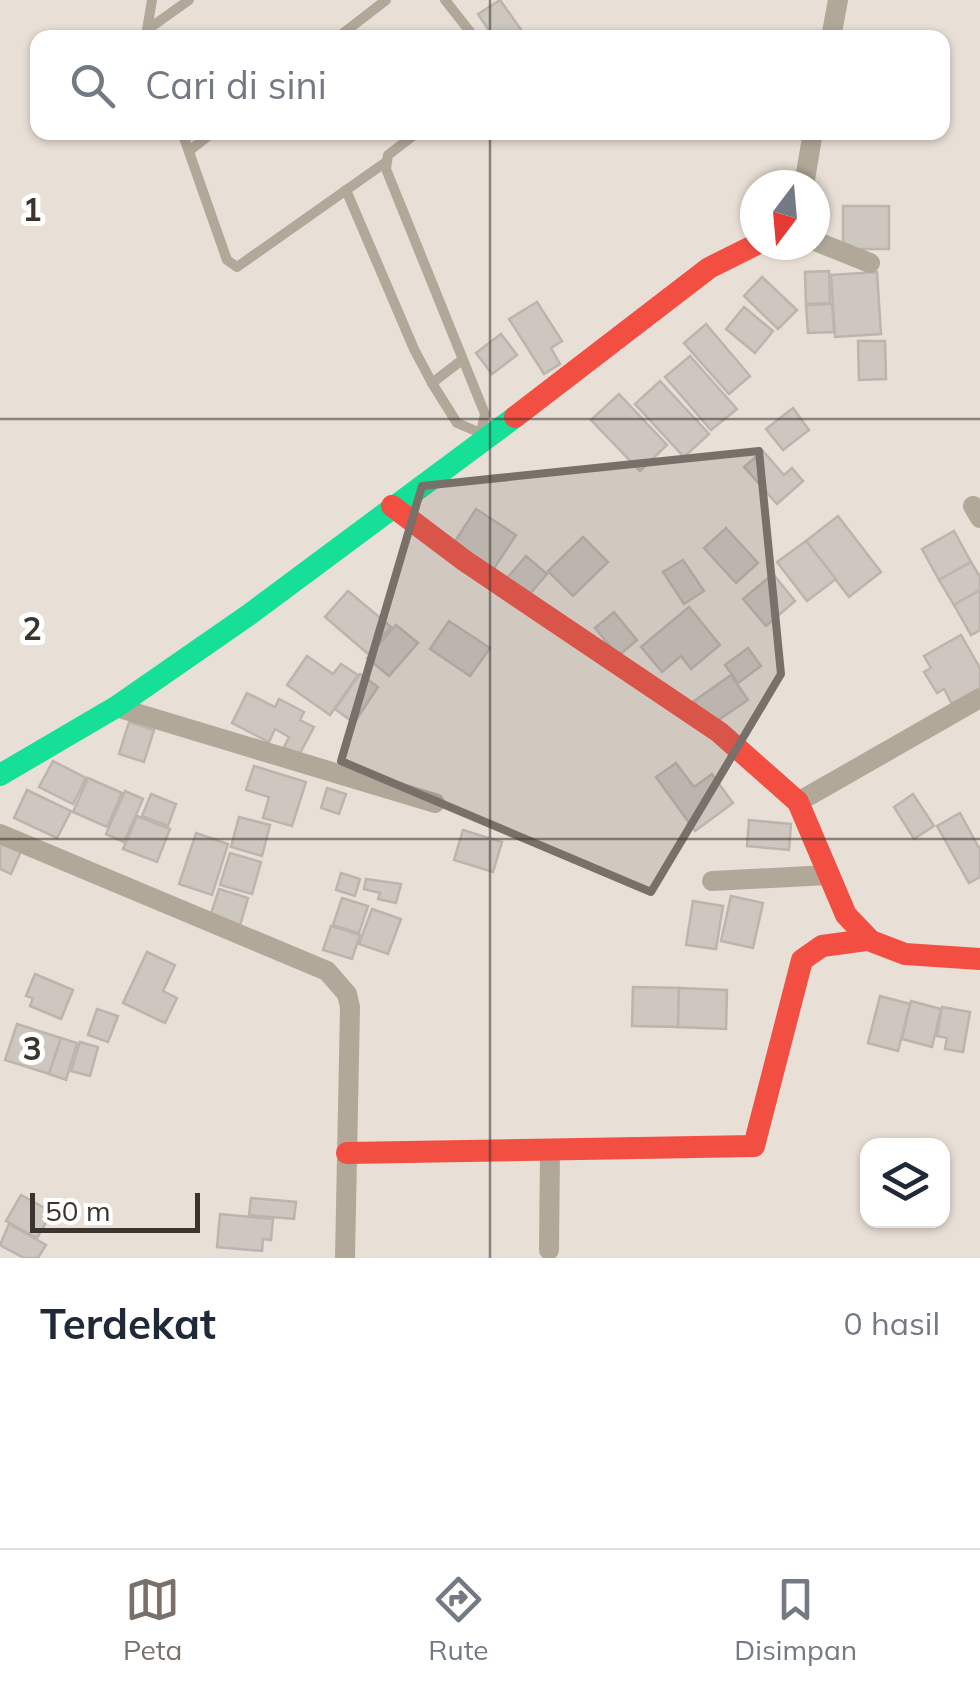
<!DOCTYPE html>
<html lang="id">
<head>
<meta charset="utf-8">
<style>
  :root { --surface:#fff; --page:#f6f6f7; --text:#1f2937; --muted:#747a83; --line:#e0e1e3; --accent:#787069 }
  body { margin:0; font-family:Mulish,sans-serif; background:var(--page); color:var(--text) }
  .controls { position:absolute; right:30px; bottom:30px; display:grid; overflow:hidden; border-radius:20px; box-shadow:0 2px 8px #0004 }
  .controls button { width:90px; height:90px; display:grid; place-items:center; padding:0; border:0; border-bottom:2px solid var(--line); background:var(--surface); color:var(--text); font:50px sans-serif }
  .compass { position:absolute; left:740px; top:170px; width:90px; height:90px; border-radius:50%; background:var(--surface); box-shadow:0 2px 8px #0004; rotate:196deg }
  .scale { position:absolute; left:30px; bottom:25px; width:170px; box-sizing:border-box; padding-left:10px; border:5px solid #3c352f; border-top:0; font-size:28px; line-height:35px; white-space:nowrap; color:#3c352f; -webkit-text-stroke:8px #fff; paint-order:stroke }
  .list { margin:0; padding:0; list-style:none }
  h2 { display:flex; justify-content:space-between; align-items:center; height:130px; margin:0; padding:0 40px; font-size:42px }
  h2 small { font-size:32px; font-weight:400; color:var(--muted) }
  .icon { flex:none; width:55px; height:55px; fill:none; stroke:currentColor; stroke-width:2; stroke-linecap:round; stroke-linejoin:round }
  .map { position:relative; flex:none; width:980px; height:1258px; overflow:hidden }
  .search { position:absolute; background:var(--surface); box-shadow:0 2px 8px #0004; left:30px; right:30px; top:30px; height:110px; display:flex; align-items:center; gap:25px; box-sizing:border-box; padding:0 35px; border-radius:20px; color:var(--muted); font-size:38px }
  .sheet { height:290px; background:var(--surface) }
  nav { display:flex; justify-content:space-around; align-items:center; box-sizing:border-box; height:140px; border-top:2px solid var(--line); background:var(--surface); font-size:28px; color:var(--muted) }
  nav a { display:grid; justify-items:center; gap:5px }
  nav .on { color:var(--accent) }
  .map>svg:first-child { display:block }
</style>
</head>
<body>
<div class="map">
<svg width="980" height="1258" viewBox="0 0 980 1258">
  <rect width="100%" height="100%" fill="#e8dfd6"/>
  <g fill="#cdc7bf" stroke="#bcb5ae" stroke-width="2.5">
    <polygon points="500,0 522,31 512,38 494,38 478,14"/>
    <rect x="843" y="206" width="46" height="43"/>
    <polygon points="829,271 830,303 806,304 805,272"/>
    <polygon points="877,272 881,334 835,337 831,275"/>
    <polygon points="762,277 797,310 778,329 744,296"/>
    <polygon points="537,302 562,341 551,348 560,364 544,374 509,319"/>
    <polygon points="832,304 834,332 808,333 806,305"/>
    <polygon points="744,307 773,331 755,353 726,329"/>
    <polygon points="706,324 750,376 729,394 684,343"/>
    <polygon points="501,334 517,355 492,374 476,353"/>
    <polygon points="858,341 885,341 886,379 859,380"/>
    <polygon points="690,356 737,409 711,430 665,377"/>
    <polygon points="660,381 709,434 684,457 635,404"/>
    <polygon points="619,394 667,445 640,471 591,420"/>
    <polygon points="793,408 809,430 783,450 766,429"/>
    <polygon points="763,451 784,475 792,468 803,481 777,504 744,467"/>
    <polygon points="476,509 516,535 491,573 452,546"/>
    <polygon points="838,516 881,572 849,597 806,541"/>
    <polygon points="726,528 758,563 736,583 704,548"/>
    <polygon points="954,531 971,562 939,580 922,549"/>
    <polygon points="583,537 608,562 573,596 548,571"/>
    <polygon points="806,541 836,579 807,601 777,562"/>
    <polygon points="526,556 547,574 528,596 507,578"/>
    <polygon points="683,560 704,591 684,604 663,572"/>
    <polygon points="971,562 980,577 980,590 954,605 939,580"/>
    <polygon points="773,574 795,601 766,626 743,599"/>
    <polygon points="980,590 980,630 971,635 954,605"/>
    <polygon points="348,591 391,627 368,654 325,617"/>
    <polygon points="689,607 720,645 691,669 681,656 662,672 641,647"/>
    <polygon points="614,612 637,640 618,656 595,628"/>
    <polygon points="449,621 490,648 470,676 430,649"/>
    <polygon points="396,625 418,643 389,676 367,658"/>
    <polygon points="961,635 980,668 980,690 953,706 944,689 937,693 924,672 931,668 924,656"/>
    <polygon points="748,648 761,666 738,683 725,665"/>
    <polygon points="307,656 333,674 341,664 358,675 330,715 287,685"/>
    <polygon points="360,674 378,687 354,723 335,709"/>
    <polygon points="731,675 748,700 711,725 694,701"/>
    <polygon points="247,693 275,707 279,699 304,712 300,720 314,727 299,755 284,747 289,737 275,729 269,742 232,723"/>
    <polygon points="129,722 154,730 144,762 119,754"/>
    <polygon points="53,761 86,778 73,804 39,787"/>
    <polygon points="676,763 694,787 712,774 733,803 695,831 656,777"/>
    <polygon points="254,766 306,782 292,826 263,818 269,797 246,790"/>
    <polygon points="88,778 122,793 107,827 73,812"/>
    <polygon points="327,788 346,794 339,814 321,808"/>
    <polygon points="27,790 71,811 57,838 14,818"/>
    <polygon points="125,791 143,799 124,842 106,834"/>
    <polygon points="151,794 176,804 168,826 142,816"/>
    <polygon points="913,794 934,826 914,839 894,807"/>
    <polygon points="960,813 980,850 980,877 969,883 937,826"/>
    <polygon points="137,816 170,829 157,862 123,849"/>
    <polygon points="239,817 270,825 262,856 231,847"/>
    <polygon points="749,820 791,824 789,850 747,846"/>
    <polygon points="463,830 502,842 493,872 454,860"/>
    <polygon points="196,833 228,844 212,895 179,884"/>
    <polygon points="0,841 21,851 11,874 0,869"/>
    <polygon points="230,853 261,862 252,894 220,885"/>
    <polygon points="341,873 360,879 355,896 336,890"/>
    <polygon points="366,879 401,884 396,903 378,899 380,893 364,889"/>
    <polygon points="219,889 248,898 239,929 209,920"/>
    <polygon points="731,896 763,903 753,948 721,941"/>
    <polygon points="342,898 368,906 359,933 333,925"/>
    <polygon points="693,901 723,906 716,949 686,945"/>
    <polygon points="372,909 401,919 388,954 359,944"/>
    <polygon points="331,926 360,935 352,959 323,950"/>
    <polygon points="147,952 175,965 163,991 177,998 165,1023 123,1003"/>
    <polygon points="35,974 73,990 61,1019 30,1006 33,998 26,996"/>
    <polygon points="633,987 679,988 678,1027 632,1026"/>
    <polygon points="679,988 727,990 726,1029 678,1027"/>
    <polygon points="880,996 910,1004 898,1051 868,1043"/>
    <polygon points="911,1001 941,1009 932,1047 902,1039"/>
    <polygon points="942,1007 970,1012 963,1052 945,1049 947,1038 937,1036"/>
    <polygon points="97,1009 118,1016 108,1042 88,1035"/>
    <polygon points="17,1024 61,1038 49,1074 5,1060"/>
    <polygon points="61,1038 77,1043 66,1080 49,1074"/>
    <polygon points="80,1042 98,1047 90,1076 71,1071"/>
    <polygon points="21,1195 52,1212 37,1238 6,1221"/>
    <polygon points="251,1198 296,1202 294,1219 249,1215"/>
    <polygon points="220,1214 273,1219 271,1240 263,1239 262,1251 217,1247"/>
    <polygon points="9,1224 46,1245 38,1258 24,1258 0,1245"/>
  </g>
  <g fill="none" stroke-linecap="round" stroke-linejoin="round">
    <g stroke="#b2a89a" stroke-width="10">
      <polyline points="445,0 475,38"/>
      <polyline points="147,30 189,0"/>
      <polyline points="150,38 147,30 152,0"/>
      <polyline points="337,38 386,0"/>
      <polyline points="182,132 227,260 237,267 386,162"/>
      <polyline points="418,132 388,155 386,169 485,414 481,432"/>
      <polyline points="189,151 213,132"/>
      <polyline points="346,190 414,349 432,383 457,423 483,434"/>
      <polyline points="432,383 462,360"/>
    </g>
    <g stroke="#b2a89a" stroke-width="20">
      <polyline points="831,38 838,0"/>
      <polyline points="804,185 813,132"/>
      <polyline points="815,241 870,263"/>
      <polyline points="973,506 980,518"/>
      <polyline points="116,707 435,803"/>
      <polyline points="798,802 980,698"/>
      <polyline points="0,834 327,971 347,994 350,1007 345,1258"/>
      <polyline points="712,881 828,875"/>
      <polyline points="549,1250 550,1150"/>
    </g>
    <polyline stroke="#16e098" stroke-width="22" points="0,775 116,707 250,614 515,417"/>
    <g stroke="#f24e42" stroke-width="22">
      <polyline points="515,417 709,268 755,245"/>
      <polyline points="392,506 465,561 719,732 798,802 846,915 871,941 905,954 980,959"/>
      <polyline points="347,1153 754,1146 802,960 822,946 866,940"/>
    </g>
  </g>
  <path fill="#787069" fill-opacity="0.2" stroke="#787069" stroke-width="8" stroke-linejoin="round" d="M759 451 781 674 651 892 341 761 422 486Z"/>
  <path fill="none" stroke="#3c352f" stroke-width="2.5" stroke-opacity="0.55" d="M490 0V38M490 132V1258M0 419H980M0 839H980"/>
  <g font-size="32" text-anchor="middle" font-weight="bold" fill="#3c352f" stroke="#fff" stroke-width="10" stroke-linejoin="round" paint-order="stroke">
    <text x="32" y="221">1</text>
    <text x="32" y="640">2</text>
    <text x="32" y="1060">3</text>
  </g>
</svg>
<div class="controls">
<button><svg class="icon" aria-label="layers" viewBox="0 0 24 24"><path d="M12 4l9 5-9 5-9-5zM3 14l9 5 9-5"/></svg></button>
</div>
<svg class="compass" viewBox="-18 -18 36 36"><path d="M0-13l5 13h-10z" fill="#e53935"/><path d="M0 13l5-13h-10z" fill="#747a83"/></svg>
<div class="scale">50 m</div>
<div class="search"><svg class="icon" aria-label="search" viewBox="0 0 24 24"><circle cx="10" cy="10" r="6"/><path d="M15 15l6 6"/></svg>Cari di sini</div>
</div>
<section class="sheet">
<h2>Terdekat<small>0 hasil</small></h2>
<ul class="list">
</ul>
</section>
<nav>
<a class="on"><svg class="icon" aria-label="map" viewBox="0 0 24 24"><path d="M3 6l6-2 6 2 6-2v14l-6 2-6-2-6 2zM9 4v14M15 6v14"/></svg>Peta</a>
<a><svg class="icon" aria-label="directions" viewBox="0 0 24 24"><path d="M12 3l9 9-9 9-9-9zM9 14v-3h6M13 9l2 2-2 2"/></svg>Rute</a>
<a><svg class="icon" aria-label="saved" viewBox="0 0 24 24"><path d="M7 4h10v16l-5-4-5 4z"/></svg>Disimpan</a>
</nav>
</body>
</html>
